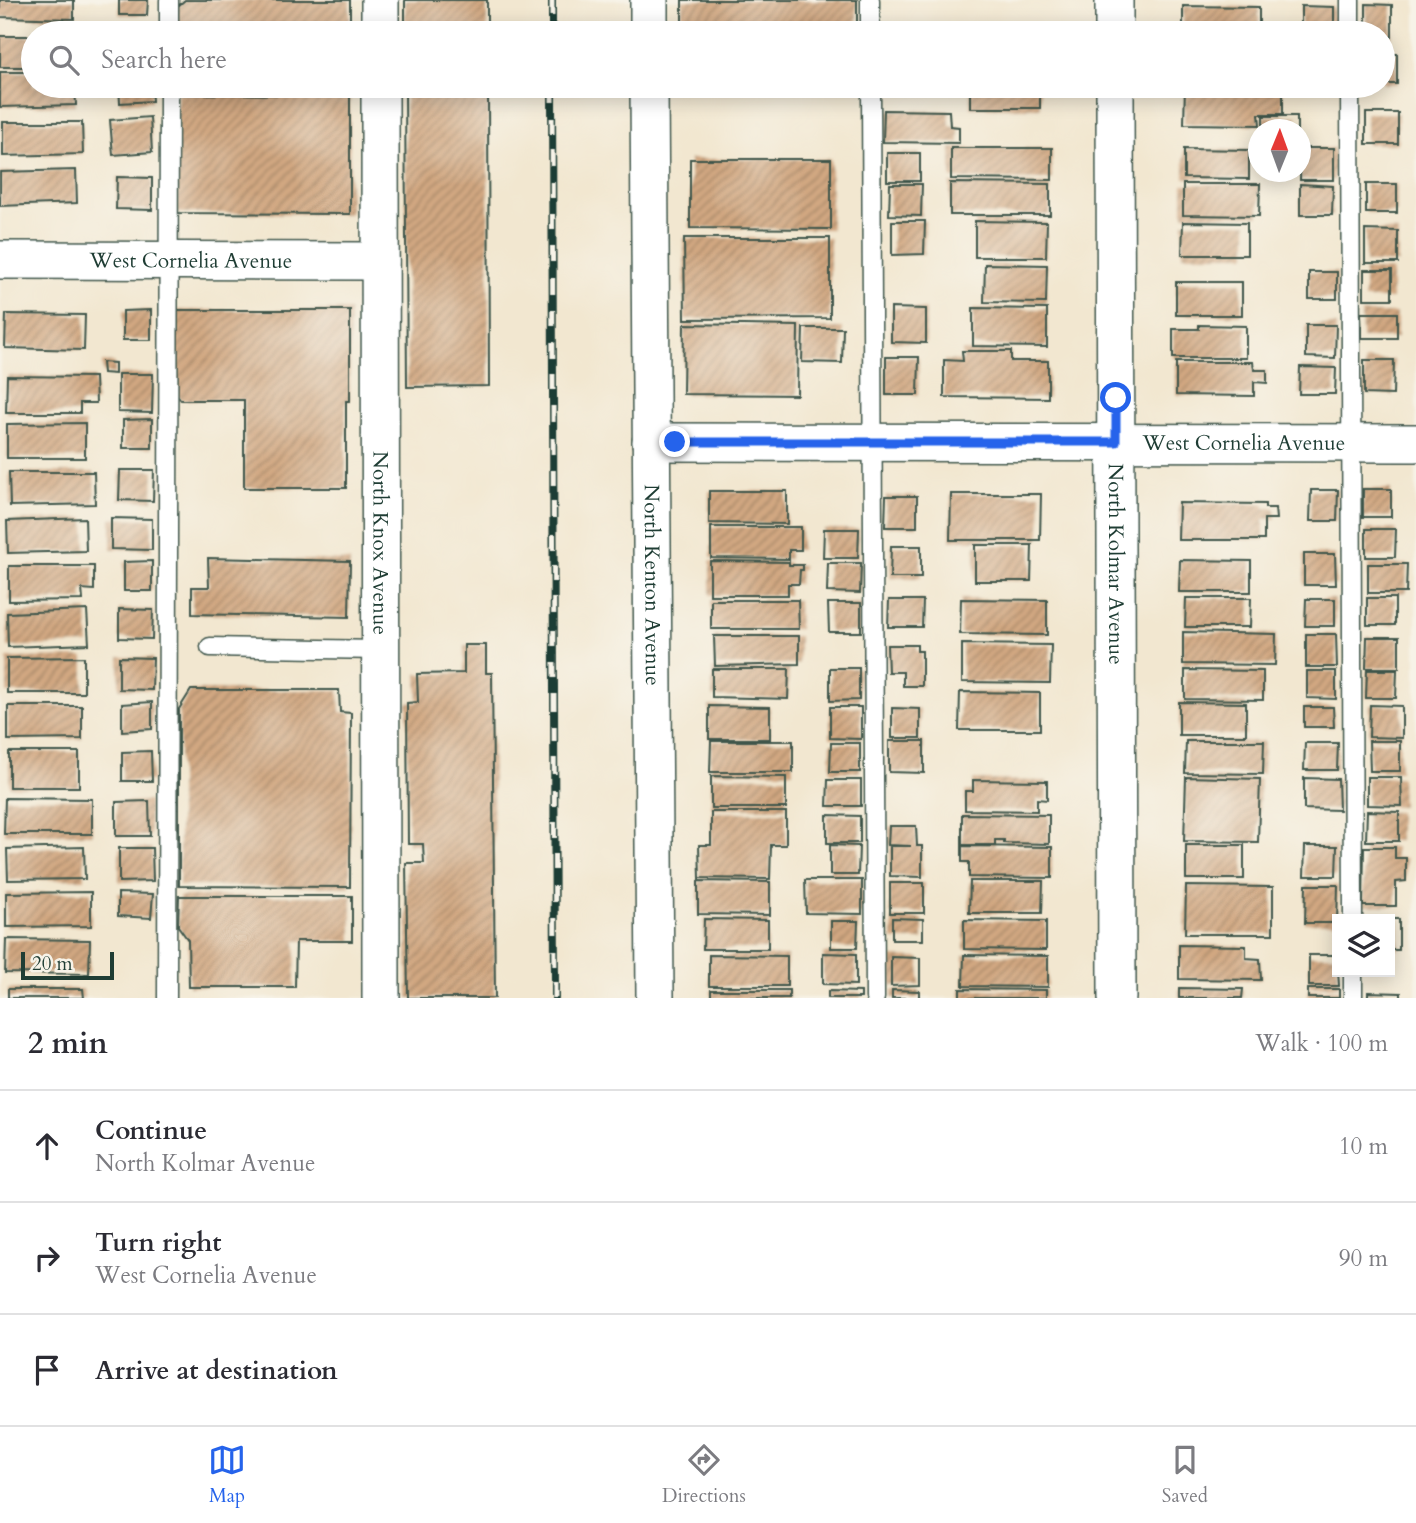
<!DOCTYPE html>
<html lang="en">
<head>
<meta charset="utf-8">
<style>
  :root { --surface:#fff; --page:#f7f7f7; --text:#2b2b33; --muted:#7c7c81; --line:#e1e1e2; --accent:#2563eb }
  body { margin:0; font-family:Cardo,serif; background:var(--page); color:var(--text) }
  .controls { position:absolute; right:21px; bottom:21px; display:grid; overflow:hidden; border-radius:0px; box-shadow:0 4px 18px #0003 }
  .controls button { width:63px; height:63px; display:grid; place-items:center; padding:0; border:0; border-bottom:2px solid var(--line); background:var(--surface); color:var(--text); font:35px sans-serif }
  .compass { position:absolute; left:1248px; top:119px; width:63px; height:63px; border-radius:50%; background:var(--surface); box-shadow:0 4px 18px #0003; rotate:1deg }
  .scale { position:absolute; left:21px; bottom:18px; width:93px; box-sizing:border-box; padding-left:7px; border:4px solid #1f3d34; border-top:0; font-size:19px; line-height:24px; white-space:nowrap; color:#1f3d34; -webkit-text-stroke:5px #f7f3e8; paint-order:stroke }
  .stop { position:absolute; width:21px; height:21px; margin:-16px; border:5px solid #2563eb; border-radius:50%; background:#fff }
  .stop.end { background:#2563eb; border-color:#fff; box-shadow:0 2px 7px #0008 }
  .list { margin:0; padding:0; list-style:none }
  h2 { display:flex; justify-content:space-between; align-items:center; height:91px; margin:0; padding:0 28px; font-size:30px }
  h2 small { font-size:23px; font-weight:400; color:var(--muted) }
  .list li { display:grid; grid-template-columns:46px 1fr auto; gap:21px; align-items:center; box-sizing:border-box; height:112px; padding:0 28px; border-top:2px solid var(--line) }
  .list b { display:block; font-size:26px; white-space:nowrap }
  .list p { margin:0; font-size:23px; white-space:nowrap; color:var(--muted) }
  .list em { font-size:23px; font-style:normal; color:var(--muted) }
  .icon { flex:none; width:38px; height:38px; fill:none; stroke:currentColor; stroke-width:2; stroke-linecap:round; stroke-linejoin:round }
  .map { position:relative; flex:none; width:1416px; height:998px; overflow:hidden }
  .search { position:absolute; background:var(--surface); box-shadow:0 4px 18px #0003; left:21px; right:21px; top:21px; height:77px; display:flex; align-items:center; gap:18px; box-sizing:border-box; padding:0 24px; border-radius:38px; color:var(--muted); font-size:26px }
  .sheet { height:427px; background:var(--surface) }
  nav { display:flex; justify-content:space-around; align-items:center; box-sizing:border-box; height:98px; border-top:2px solid var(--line); background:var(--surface); font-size:19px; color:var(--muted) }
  nav a { display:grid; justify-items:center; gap:4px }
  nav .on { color:var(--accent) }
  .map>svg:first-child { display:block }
</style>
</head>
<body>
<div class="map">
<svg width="1416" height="998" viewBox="0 0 1416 998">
  <defs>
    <pattern id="building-hatch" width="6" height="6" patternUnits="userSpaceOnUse" patternTransform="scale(1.75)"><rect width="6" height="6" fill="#d1a781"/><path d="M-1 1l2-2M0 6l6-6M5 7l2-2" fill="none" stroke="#a9896a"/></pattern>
  </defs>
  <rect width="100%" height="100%" fill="#f7f3e8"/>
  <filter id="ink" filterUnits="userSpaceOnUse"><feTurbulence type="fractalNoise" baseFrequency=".0143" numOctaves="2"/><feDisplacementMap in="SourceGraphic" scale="14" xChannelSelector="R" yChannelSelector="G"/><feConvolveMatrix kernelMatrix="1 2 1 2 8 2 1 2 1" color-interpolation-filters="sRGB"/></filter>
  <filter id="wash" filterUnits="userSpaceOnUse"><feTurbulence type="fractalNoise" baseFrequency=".00686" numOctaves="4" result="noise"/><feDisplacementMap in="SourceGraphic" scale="28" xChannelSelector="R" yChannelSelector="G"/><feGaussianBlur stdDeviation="1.57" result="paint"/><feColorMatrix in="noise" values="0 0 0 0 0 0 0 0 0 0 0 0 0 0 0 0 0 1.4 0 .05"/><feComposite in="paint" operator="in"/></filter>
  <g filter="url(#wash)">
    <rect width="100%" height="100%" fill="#f2e7d0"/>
    <g id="blocks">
      <g fill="url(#building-hatch)">
        <polygon points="0,0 74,0 74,19 0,17"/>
        <polygon points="119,0 148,0 147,15 119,15"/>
        <polygon points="185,0 350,0 350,33 177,33 177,7"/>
        <rect x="405" y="0" width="82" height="33"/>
        <rect x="682" y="0" width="175" height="33"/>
        <polygon points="1366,4 1392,5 1392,37 1383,37 1383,33 1366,33"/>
        <polygon points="1183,6 1259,7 1259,33 1183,33"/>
        <polygon points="1301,6 1334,7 1334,33 1301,33"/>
        <rect x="0" y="36" width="33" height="31"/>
        <rect x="1383" y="54" width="14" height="30"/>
        <polygon points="0,72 33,72 33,86 75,86 76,105 0,107"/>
        <polygon points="119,86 151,86 152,101 120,103"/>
        <polygon points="187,86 341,86 341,91 186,92"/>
        <polygon points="405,86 488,86 489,386 407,387"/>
        <rect x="970" y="86" width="70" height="22"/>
        <polygon points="1185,86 1283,86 1283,114 1259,114 1260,125 1184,124"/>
        <polygon points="177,94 350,95 350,214 177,213"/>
        <polygon points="884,110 949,111 950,126 959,127 959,143 883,142"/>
        <rect x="1366" y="113" width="32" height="31"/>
        <rect x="1263" y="116" width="34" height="14"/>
        <polygon points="150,117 152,152 113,155 110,120"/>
        <polygon points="3,122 82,122 83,154 3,156"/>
        <polygon points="951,148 1052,148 1052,180 951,179"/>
        <polygon points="1301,148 1334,148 1334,180 1300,180"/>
        <polygon points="1184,149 1249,150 1249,179 1184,178"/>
        <rect x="887" y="153" width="33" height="28"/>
        <polygon points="690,159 831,159 831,229 690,228"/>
        <polygon points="76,170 77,203 0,206 0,172"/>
        <polygon points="117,177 152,178 152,210 116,209"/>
        <polygon points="950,183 1050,184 1050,215 950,215"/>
        <polygon points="890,184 922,184 921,216 889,215"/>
        <polygon points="1183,184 1260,184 1259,216 1183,215"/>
        <polygon points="1300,184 1333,186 1332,215 1300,215"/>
        <rect x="1366" y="184" width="31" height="29"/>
        <polygon points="892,221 925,221 924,254 892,255"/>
        <polygon points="975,221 1047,222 1046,257 975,257"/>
        <polygon points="1183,222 1247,223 1247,255 1182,255"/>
        <polygon points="1365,230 1398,231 1398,263 1365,263"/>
        <polygon points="684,238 830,238 830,318 685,319"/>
        <polygon points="985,264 1047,265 1046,303 984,302"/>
        <rect x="1364" y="270" width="28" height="29"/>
        <rect x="1309" y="272" width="28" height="27"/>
        <rect x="1176" y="282" width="66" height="33"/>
        <polygon points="891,308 926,309 926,343 891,342"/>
        <polygon points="973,308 1047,309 1047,347 973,346"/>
        <polygon points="151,310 151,340 123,340 123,311"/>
        <polygon points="176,310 350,310 350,401 346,401 346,488 244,488 244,400 181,400 176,393"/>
        <polygon points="1361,313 1397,313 1397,338 1362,338"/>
        <polygon points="6,314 85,315 84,350 5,348"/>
        <polygon points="684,324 798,326 797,395 683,394"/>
        <polygon points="1199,325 1246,326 1246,358 1173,358 1173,329 1199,329"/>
        <polygon points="1306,325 1336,325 1335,358 1306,357"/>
        <polygon points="803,328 843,328 842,363 802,362"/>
        <polygon points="962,351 1011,351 1011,361 1048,361 1048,398 944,397 944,360 963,361"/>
        <polygon points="886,357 919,357 918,395 886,395"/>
        <polygon points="1364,360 1394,360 1393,395 1364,394"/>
        <polygon points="102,362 115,363 115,374 103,373"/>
        <polygon points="1176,362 1253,362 1254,370 1267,370 1267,383 1254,382 1254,396 1176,395"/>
        <polygon points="1300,367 1336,368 1335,394 1299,394"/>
        <polygon points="118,374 153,374 152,413 118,412"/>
        <polygon points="7,376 95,377 96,403 80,403 80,413 6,413"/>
        <polygon points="152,419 152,448 123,448 123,420"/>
        <polygon points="85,423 85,458 7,458 7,424"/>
        <polygon points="120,470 154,470 153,501 119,500"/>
        <polygon points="9,472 94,472 95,504 10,506"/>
        <rect x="1363" y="489" width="28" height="28"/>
        <polygon points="1311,490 1338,490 1337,521 1310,521"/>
        <polygon points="709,491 787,491 787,524 709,523"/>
        <polygon points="951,494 1041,494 1040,540 950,540"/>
        <polygon points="886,496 917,496 917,527 885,527"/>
        <polygon points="1179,503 1265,504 1265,508 1275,508 1276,519 1264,519 1264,540 1178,540"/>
        <polygon points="85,518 86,551 8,553 7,521"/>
        <polygon points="111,518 152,519 152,550 111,549"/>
        <polygon points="711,527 801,527 801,550 789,550 789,559 711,558"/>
        <polygon points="824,529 859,529 858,558 823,558"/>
        <polygon points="1366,529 1396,529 1395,557 1366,557"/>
        <polygon points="975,545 1032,545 1031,581 975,581"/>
        <polygon points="891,546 921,546 921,578 890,578"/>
        <polygon points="1304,554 1335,554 1336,585 1304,585"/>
        <polygon points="208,558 350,561 349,617 192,614 192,587 209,587"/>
        <polygon points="1180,560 1251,561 1251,592 1179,592"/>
        <polygon points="152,561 152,591 124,591 124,562"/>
        <polygon points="710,561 789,562 789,565 803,565 803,570 800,570 799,584 788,584 788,595 710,595"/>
        <polygon points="828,563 861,563 860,593 827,592"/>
        <polygon points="1368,564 1407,564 1406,593 1368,593"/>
        <polygon points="9,566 94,566 94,590 82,589 83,600 9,601"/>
        <polygon points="1186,598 1251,598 1250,627 1185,627"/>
        <rect x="1367" y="598" width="28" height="27"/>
        <polygon points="961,599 1047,600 1047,635 960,634"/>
        <polygon points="1306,599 1335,599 1335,626 1305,626"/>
        <polygon points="711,600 798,600 799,629 711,629"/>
        <polygon points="889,600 923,600 922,627 888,627"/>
        <polygon points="828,603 861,603 861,632 829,632"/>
        <polygon points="119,609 153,610 152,639 119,638"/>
        <polygon points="87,610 89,644 8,647 7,613"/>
        <polygon points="1183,632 1276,634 1275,665 1183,664"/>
        <polygon points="1306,634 1336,634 1337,667 1306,667"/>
        <polygon points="714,636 799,636 799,664 715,666"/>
        <polygon points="1367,637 1399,637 1399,668 1366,668"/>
        <polygon points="962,644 1051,645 1050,683 962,682"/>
        <polygon points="464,645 486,645 486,673 492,673 495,998 408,998 406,863 424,863 423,844 408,844 407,703 418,702 417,674 464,673"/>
        <polygon points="887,645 917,645 917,651 922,651 922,686 903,686 903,672 888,672"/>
        <polygon points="84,657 84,693 7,693 7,658"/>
        <polygon points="119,657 153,658 152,690 119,689"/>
        <polygon points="830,668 859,668 859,700 830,701"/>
        <polygon points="712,669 789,669 788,699 712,697"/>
        <polygon points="1185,670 1263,671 1263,700 1185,699"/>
        <polygon points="1367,670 1397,670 1396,698 1366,698"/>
        <polygon points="1307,671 1336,671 1336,699 1307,698"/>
        <polygon points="191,690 339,690 340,712 351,713 350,887 179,886 179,709"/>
        <polygon points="960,692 1040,693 1040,730 959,730"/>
        <polygon points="152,702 152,729 122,731 122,704"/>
        <polygon points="1179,702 1246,703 1246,735 1179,735"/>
        <polygon points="1370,705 1402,706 1402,738 1369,737"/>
        <polygon points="8,706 82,706 82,739 8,740"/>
        <polygon points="709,706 770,707 770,739 709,739"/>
        <polygon points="830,707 861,707 861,739 830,738"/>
        <polygon points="1304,707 1333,707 1334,727 1304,727"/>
        <polygon points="892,708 920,709 920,738 892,738"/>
        <polygon points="711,741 793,741 793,772 710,772"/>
        <polygon points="889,741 924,741 924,773 889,772"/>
        <polygon points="1186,741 1264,741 1263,774 1185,773"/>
        <polygon points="1369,741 1400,741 1400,771 1370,771"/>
        <polygon points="831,743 860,743 860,772 830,772"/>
        <polygon points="1305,743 1338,743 1337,770 1304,770"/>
        <polygon points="151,751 152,781 122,781 122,752"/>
        <rect x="9" y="752" width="70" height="35"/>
        <polygon points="711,776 786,777 786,808 711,808"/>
        <polygon points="1186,777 1260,779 1258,842 1184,841"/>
        <polygon points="1367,777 1401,777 1402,806 1367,805"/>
        <polygon points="1304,778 1338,779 1339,810 1304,809"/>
        <polygon points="828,780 861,780 861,806 827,806"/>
        <polygon points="973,780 1047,781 1047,800 1037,799 1037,811 965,810 965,791 973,791"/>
        <polygon points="5,798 92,799 92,834 4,834"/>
        <polygon points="149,801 150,836 116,836 116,802"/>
        <polygon points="1367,811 1399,812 1399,841 1366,841"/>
        <polygon points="711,812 786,812 786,845 771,845 770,879 700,878 699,845 711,845"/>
        <polygon points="962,814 1049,815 1049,844 1004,843 1004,840 995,840 995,845 962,845"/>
        <polygon points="827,815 860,816 860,843 827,843"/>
        <polygon points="889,826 916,826 917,846 922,846 922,877 890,876 890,846 911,846 888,845"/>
        <polygon points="830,845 859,846 858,875 830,875"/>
        <rect x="1186" y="845" width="58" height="34"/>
        <polygon points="962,846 1052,847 1052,878 969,877 969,862 962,862"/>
        <polygon points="1305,846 1337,846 1336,876 1304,876"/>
        <polygon points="84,847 85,879 8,880 7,849"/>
        <polygon points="1364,847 1395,847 1395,858 1406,858 1406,881 1396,882 1396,906 1363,906"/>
        <polygon points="119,848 152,848 153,881 119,882"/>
        <polygon points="805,880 862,880 862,914 806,913"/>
        <polygon points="698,881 770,882 770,915 698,914"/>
        <polygon points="970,881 1043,881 1042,913 969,913"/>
        <rect x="890" y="883" width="34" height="30"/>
        <polygon points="1306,885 1338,885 1337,923 1305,923"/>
        <polygon points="1186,886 1273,887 1273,934 1185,934"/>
        <polygon points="91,892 91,926 6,927 6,893"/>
        <polygon points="118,893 153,894 151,918 118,916"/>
        <polygon points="179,896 352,896 352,941 296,941 295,987 189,987 188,940 178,926"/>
        <polygon points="892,918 923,919 923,940 892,940"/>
        <polygon points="704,919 768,920 768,949 703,949"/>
        <rect x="1390" y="919" width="9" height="31"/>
        <polygon points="964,920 1046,921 1046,950 964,949"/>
        <polygon points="831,921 858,921 857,948 831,948"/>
        <polygon points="6,939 90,940 89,974 5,973"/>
        <polygon points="1179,945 1246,946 1246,958 1260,959 1261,980 1179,979"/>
        <polygon points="823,953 856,954 856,985 823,984"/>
        <polygon points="709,955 787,956 787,986 709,986"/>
        <polygon points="964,955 1048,956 1048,987 963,986"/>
        <polygon points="1309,955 1337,955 1339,986 1309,986"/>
        <polygon points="891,957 920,958 920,985 891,986"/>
        <polygon points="1179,988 1243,989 1242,998 1179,998"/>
        <polygon points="8,989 83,989 84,998 8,998"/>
        <polygon points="960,989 1046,990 1046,998 960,998"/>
        <rect x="1308" y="989" width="31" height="9"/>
        <rect x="711" y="990" width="78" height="8"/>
        <polygon points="892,990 919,991 919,998 892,998"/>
        <polygon points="828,991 861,992 861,998 828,998"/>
        <polygon points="1368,992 1401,993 1401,998 1368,998"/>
      </g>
    </g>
  </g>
  <g filter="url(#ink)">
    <use href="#blocks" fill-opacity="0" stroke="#3f564b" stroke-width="2"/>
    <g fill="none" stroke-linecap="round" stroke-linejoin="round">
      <g stroke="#3f564b" stroke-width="21">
        <g id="service">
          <polyline points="870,0 870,33"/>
          <polyline points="1350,0 1350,33"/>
          <polyline points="169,33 169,0"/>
          <polyline points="871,86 875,998"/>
          <polyline points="1350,86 1353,919"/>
          <polyline points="210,647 380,650"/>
          <polyline points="1353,972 1353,998"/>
          <polyline points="167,998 169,86"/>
        </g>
      </g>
      <g stroke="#3f564b" stroke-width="40">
        <g id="minor">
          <polyline points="380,0 380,33"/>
          <polyline points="649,0 649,33"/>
          <polyline points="1114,0 1114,33"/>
          <path id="s1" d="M380 86 381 998"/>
          <path id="s2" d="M649 86 655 998"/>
          <path id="s3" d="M1115 86 1117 998"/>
          <path id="s4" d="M0 260 380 261"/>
          <path id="s5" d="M651 442 1416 443"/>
        </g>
      </g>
      <use href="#service" stroke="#fff" stroke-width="18"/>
      <use href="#minor" stroke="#fff" stroke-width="37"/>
      <g stroke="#1f3d34" stroke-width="8">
        <g id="rail">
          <polyline points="552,0 552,33"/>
          <polyline points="552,86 555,998"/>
        </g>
      </g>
      <use href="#rail" stroke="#f7f3e8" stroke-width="5" stroke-dasharray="16" stroke-linecap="butt"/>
    </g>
  </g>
  <g fill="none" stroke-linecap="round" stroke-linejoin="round" filter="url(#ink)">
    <polyline stroke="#2563eb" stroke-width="9" points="675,442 1116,442 1116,398"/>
  </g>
  <g text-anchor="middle" stroke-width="5" stroke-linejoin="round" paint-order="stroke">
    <g font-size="21" fill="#1f3d34" stroke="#f7f3e8">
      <text dy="7" stroke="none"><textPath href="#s4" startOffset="191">West Cornelia Avenue</textPath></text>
      <text dy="7" stroke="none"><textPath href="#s5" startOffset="593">West Cornelia Avenue</textPath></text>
      <text dy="7" stroke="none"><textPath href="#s1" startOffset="457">North Knox Avenue</textPath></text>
      <text dy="7" stroke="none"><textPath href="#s3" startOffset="478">North Kolmar Avenue</textPath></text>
      <text dy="7" stroke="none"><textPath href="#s2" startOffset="499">North Kenton Avenue</textPath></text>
    </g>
  </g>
</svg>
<div class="controls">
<button><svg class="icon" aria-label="layers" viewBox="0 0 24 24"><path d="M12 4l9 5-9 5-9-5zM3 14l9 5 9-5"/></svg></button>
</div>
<svg class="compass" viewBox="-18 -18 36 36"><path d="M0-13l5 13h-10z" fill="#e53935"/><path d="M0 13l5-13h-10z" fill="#7c7c81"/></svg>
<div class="scale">20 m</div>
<div class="stop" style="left:1116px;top:398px"></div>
<div class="stop end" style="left:675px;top:442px"></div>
<div class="search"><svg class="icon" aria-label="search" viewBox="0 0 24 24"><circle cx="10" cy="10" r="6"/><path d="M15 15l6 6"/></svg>Search here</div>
</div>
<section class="sheet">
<h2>2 min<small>Walk · 100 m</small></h2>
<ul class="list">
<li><svg class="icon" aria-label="ahead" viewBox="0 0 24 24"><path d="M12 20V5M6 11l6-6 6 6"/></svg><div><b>Continue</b><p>North Kolmar Avenue</p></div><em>10 m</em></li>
<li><svg class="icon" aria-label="right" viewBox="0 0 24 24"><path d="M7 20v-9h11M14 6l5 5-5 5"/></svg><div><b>Turn right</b><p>West Cornelia Avenue</p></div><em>90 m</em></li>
<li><svg class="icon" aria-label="arrive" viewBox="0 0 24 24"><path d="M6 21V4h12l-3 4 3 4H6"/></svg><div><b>Arrive at destination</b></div></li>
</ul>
</section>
<nav>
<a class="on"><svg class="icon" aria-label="map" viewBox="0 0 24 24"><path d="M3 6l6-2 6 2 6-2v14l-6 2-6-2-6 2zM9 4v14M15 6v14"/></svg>Map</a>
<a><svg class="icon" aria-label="directions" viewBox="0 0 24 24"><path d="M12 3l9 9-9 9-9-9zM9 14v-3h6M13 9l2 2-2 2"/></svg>Directions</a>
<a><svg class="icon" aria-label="saved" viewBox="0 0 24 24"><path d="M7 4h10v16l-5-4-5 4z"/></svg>Saved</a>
</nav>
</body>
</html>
